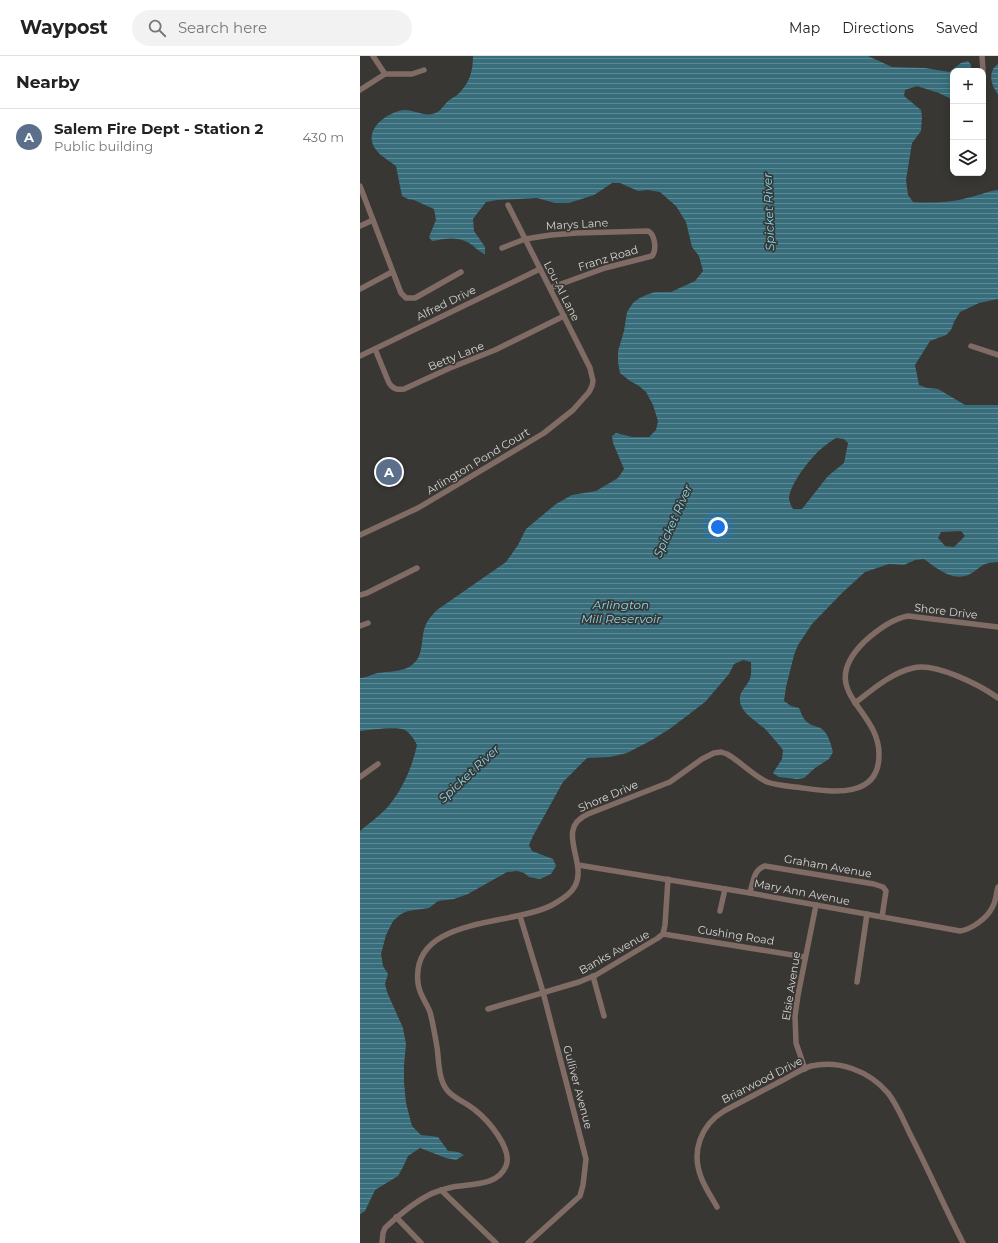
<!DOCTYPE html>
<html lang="en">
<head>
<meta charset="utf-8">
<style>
  :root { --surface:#fff; --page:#f2f2f2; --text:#222; --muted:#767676; --line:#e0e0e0; --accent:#3b6d79 }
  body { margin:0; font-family:Montserrat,sans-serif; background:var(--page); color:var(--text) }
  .controls { position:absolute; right:12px; top:12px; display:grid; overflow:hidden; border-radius:8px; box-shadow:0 2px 10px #0003 }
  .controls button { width:36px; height:36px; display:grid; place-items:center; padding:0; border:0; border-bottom:1px solid var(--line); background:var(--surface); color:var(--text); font:20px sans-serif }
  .you { position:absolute; left:358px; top:471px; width:14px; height:14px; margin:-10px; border:3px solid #fff; border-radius:50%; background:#1a73e8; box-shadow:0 0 0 6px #1a73e833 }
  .badge { display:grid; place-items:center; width:26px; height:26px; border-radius:50%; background:var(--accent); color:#fff; font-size:13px; font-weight:700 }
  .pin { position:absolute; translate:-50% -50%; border:2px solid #fff; box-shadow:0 1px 4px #0006 }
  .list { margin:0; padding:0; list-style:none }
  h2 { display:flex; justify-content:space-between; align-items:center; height:52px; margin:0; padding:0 16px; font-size:17px }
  h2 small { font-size:13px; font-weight:400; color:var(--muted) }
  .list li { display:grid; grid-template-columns:26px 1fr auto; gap:12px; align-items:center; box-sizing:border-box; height:56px; padding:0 16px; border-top:1px solid var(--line) }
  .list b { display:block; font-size:15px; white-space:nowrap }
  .list p { margin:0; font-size:13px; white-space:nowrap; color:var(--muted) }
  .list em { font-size:13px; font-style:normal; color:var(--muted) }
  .icon { flex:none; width:22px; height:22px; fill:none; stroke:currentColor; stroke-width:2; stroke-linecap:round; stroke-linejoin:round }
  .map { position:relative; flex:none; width:638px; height:1187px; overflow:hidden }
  header { display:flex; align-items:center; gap:24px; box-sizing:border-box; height:56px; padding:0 20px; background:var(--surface); border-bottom:1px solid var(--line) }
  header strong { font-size:19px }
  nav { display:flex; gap:22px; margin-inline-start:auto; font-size:14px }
  .search { width:280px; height:36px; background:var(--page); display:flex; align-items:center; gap:10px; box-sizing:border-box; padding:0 14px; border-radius:22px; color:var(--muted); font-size:15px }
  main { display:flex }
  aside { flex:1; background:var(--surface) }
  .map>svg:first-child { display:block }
</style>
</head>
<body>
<header>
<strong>Waypost</strong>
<div class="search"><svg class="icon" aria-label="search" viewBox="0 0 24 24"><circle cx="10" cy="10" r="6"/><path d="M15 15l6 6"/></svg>Search here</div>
<nav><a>Map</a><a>Directions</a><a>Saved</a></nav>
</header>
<main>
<aside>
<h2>Nearby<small></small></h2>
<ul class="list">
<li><span class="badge" style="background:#5c6f8a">A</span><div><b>Salem Fire Dept - Station 2</b><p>Public building</p></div><em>430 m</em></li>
</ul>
</aside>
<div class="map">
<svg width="638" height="1187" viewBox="0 0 638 1187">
  <defs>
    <pattern id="water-rules" width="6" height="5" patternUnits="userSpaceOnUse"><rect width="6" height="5" fill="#386e7c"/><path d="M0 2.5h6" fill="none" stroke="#5d8894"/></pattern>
  </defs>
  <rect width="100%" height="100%" fill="#393734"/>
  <g fill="url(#water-rules)" fill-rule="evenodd">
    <path d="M113 0H508L532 11 565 12 589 16 601 7 608 5 611 9V15H593V44L579 37 557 30 545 34 544 40 561 54 562 61 561 75 552 87 546 124 548 139 553 146C572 147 589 147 607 142 618 140 627 135 638 134V243L619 247 600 256 594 266 591 274 586 279 570 285 555 309 559 329 567 332 578 333 605 349H638V506C633 506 627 507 623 509 618 512 614 516 610 518 594 527 576 512 564 503L555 504 544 509 529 508 505 516 482 537 452 568 438 589 434 599 426 631 424 645 431 650 439 652C442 659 444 666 452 669 456 671 461 671 464 675 469 680 471 689 473 696L469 703 455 712 444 722 437 723 419 721 413 717 422 703 423 694C418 687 412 681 407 675 398 665 378 657 380 641 381 634 386 631 389 625 392 620 391 612 391 606L383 604 374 608 369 618 345 646 311 672 292 684 267 697 250 701 227 702 203 726 173 780 169 789 172 795 193 803 196 810 191 818 180 823 169 821 164 817 157 815 147 816 108 838 94 843 78 845 69 852 48 855 41 858 33 865 26 879 21 898 23 910 28 918 25 928 27 936 43 972 46 988 44 1009V1026L46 1047 52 1070 61 1079 78 1081 88 1095 98 1096 104 1099 96 1104 86 1102 60 1092 48 1100 43 1111 38 1120 15 1134 5 1155 0 1158V775C8 768 18 761 26 753 42 735 52 712 57 689 54 683 50 677 45 674 38 670 9 674 0 675V622C6 622 12 618 18 617 33 615 52 616 59 600 61 596 61 591 62 587 64 571 65 566 77 554L146 506 158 489 166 473 196 448 212 439 236 435 258 422 264 413 253 387 252 380 256 377 272 381H289L296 374 298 365 293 349 286 336 279 330 270 325 260 317 258 306V295L264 275 267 256 273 247 278 243 286 239 295 236H311L335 225 343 215 339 200 332 191 326 166 316 150 300 136 288 134 278 135 260 127H252L234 139 209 147H195L177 142 137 144 126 146 113 163 114 175 125 191V198C117 195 114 189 107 186 95 180 84 183 72 185L69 181 76 164 74 153 54 144 48 143 42 140 36 110C30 105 22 101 17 95 0 76 27 55 45 54 54 54 63 60 72 58 80 57 83 50 88 45 90 43 93 42 96 40 109 29 113 16 113 0ZM476 382 484 383 488 387 484 407 468 420 442 453H433C431 450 429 445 429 442 430 427 454 397 466 389 469 386 473 384 476 382ZM601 475 605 480 594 491 585 490 578 482 581 476Z"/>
    <path d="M638 8V38C631 30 627 15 638 8Z"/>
  </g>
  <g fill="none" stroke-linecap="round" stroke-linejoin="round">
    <g stroke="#806c65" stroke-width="5.5">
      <polyline points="13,0 25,18"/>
      <polyline points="622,0 623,15"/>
      <polyline points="0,34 25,18 52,18 64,14"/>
      <polyline points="0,130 41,237 46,242 55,242 101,216"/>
      <polyline points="0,170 13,164"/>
      <path d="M142 192 165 183 191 179 217 177 288 175C295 178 297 194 292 200L245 212 190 232"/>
      <polyline points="0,233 32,216"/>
      <polyline points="611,290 638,299"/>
      <path d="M15 293 29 327C33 333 37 334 44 333L90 312 135 294 204 260"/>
      <polyline points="0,300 180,213"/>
      <polyline points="0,479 58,452 184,377 213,354 229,336 232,330 233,325 230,312 148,149"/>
      <polyline points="0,539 7,537 57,512"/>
      <polyline points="0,570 8,567"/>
      <path d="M495 647C512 634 531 617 553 612 575 606 620 629 638 642"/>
      <polyline points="0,721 18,708"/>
      <path d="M218 809 390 837 600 875C612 873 626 863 632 852 636 846 636 838 638 831"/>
      <path d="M390 837C393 826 394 813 405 810L514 828 523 831 526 835 522 861"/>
      <polyline points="360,855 365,833"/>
      <polyline points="160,860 183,936 226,1103 223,1129 220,1140 168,1187"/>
      <polyline points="303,878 445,901"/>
      <polyline points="233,920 244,960"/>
      <polyline points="497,926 507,858"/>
      <polyline points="128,953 219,926 236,919 298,882 303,878 305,869 308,823"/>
      <polyline points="445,1013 436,987 435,960 438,939 456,849"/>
      <polyline points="81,1134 136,1187"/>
      <path d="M357 1151C352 1142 345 1132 341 1121 331 1095 341 1069 364 1055 383 1045 402 1035 421 1025 431 1020 441 1013 451 1010 480 1004 509 1015 528 1037 538 1050 544 1066 551 1080 569 1115 585 1152 603 1187"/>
      <polyline points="36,1161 61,1187"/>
      <path d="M22 1187 23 1177 25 1172C39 1159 53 1147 69 1139 76 1135 85 1133 93 1131 111 1128 138 1130 146 1110 153 1093 128 1064 115 1054 106 1046 94 1043 87 1034 78 1023 79 1004 77 991 75 980 73 967 70 956 66 946 59 938 58 927 50 859 154 871 194 848 201 844 211 838 215 830 228 806 194 773 228 758L310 726 342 703 354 697 361 696 367 698C381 706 392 719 407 726 418 730 431 730 443 732 472 736 519 743 519 699 520 652 454 636 504 586 516 575 531 563 548 560L638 571"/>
    </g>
  </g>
  <g text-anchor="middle" stroke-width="3.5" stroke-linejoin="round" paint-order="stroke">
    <g font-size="11" fill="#d5d4d2" stroke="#393734">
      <text transform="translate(217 168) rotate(-3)" y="4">Marys Lane</text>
      <text transform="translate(248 202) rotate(-17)" y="4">Franz Road</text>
      <text transform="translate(202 235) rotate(63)" y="4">Lou-Al Lane</text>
      <text transform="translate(86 247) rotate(-26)" y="4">Alfred Drive</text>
      <text transform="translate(96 300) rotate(-22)" y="4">Betty Lane</text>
      <text transform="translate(118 405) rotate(-31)" y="4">Arlington Pond Court</text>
      <text transform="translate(586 555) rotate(7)" y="4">Shore Drive</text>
      <text transform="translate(248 740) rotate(-23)" y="4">Shore Drive</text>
      <text transform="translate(468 810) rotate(10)" y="4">Graham Avenue</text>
      <text transform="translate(442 836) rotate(11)" y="4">Mary Ann Avenue</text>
      <text transform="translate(376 879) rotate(9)" y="4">Cushing Road</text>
      <text transform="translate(254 896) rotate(-29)" y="4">Banks Avenue</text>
      <text transform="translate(431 930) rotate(-81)" y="4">Elsie Avenue</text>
      <text transform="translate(402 1024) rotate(-27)" y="4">Briarwood Drive</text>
      <text transform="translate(218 1031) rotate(75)" y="4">Gulliver Avenue</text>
    </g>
    <g font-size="12" font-style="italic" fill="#80d9f0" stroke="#393734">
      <text transform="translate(409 156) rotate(-92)" y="4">Spicket River</text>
      <text transform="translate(313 465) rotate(-66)" y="4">Spicket River</text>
      <text x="261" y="553">Arlington<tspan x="261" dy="14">Mill Reservoir</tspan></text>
      <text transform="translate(109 718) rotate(-43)" y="4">Spicket River</text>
    </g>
  </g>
</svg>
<div class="controls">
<button>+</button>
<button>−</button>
<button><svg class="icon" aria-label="layers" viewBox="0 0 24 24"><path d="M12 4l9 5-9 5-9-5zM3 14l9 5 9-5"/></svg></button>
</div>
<div class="you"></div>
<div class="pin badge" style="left:29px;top:416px;background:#5c6f8a">A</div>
</div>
</main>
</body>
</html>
